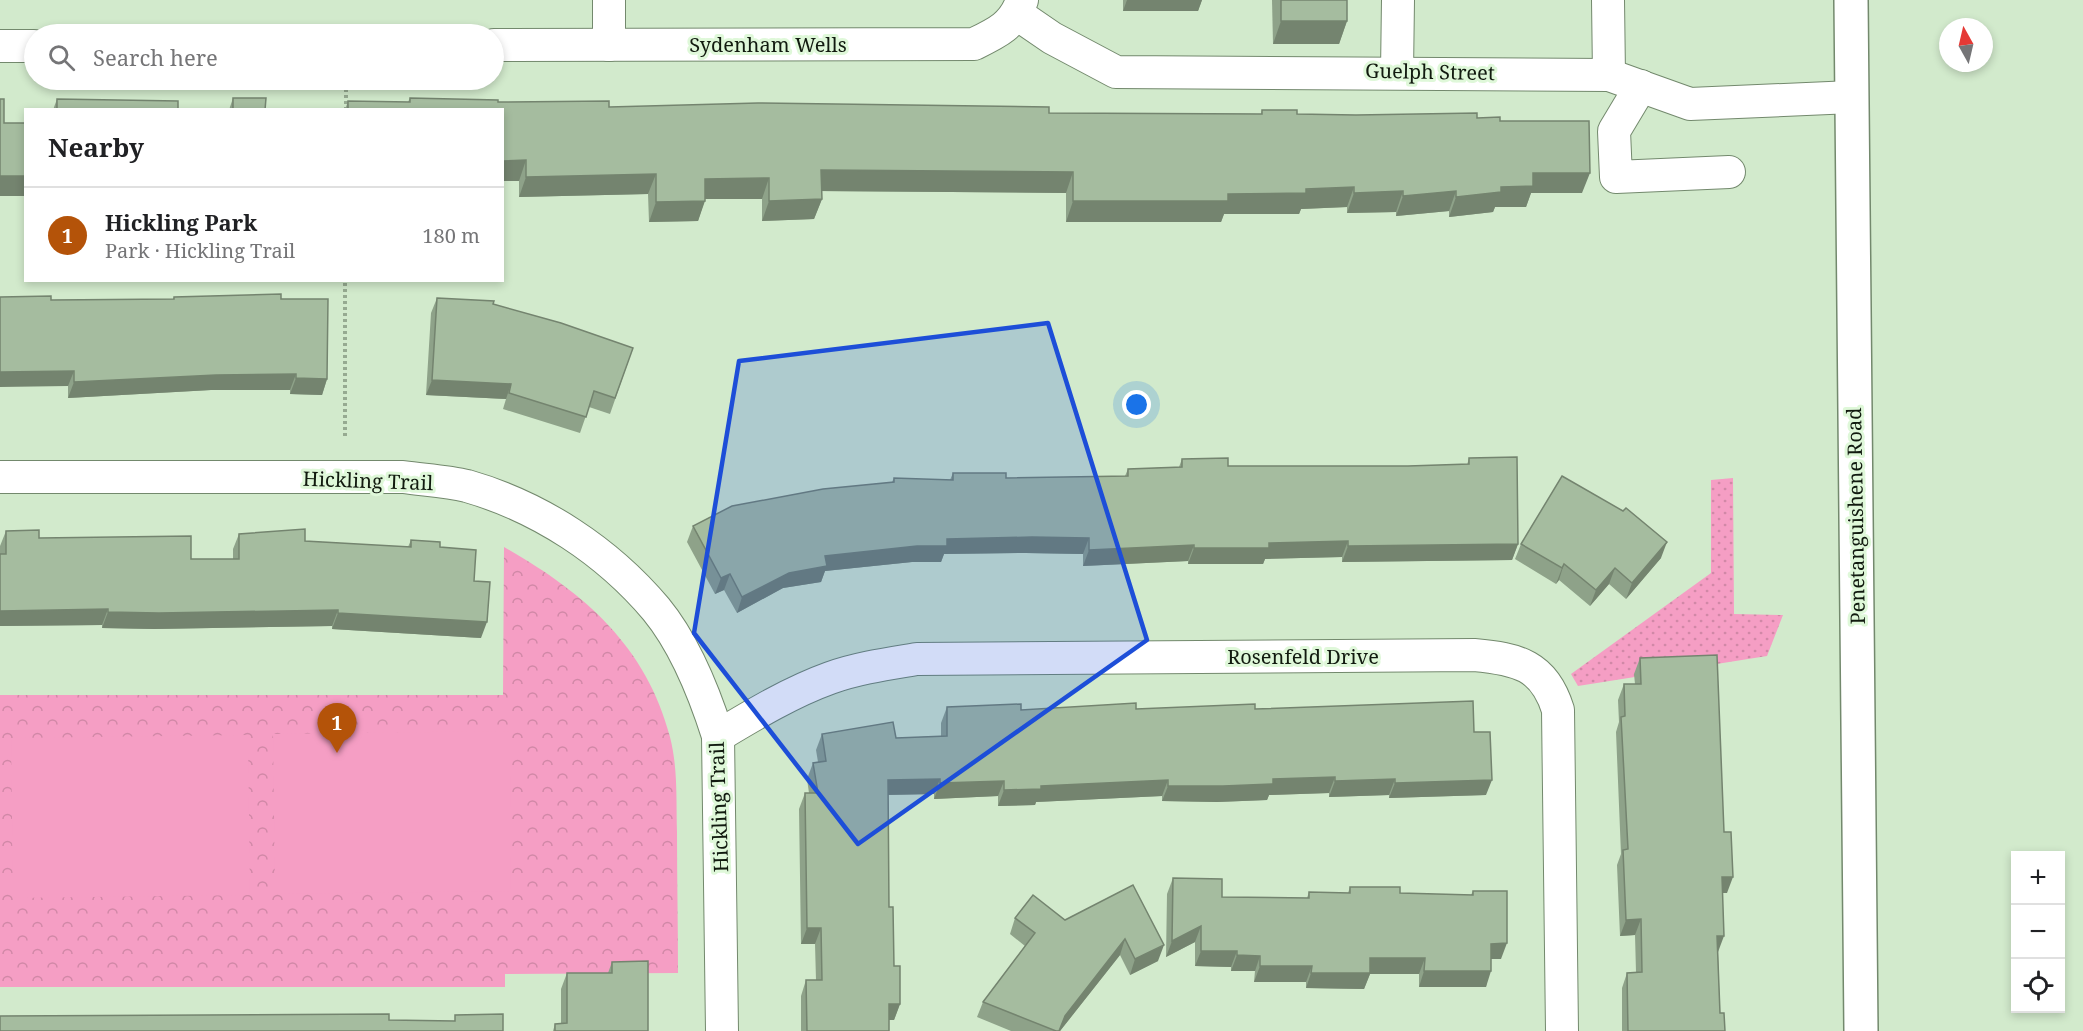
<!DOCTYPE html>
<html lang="en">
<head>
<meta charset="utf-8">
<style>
  :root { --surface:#fff; --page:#f2f2f2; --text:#202124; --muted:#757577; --line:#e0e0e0; --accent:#b45309 }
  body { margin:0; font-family:"Noto Serif",serif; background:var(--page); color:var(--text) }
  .controls { position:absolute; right:18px; bottom:18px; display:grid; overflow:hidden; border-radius:0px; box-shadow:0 3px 9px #0003 }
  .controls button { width:54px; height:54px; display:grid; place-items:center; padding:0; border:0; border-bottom:2px solid var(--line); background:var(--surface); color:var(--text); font:30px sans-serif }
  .compass { position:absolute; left:1939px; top:18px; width:54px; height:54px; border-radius:50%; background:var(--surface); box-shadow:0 3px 9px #0003; rotate:352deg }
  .you { position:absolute; left:1137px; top:405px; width:21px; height:21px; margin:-15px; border:4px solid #fff; border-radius:50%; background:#1a73e8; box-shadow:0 0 0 9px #1a73e833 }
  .badge { display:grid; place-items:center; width:39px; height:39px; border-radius:50%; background:var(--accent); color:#fff; font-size:20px; font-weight:700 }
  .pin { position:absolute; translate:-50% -50px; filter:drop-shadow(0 2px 3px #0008) }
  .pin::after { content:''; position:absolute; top:32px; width:21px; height:18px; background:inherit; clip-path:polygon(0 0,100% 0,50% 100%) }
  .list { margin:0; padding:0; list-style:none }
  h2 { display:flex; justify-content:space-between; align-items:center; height:78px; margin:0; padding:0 24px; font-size:26px }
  h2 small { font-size:20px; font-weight:400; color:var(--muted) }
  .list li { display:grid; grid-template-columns:39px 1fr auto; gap:18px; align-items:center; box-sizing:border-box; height:96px; padding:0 24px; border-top:2px solid var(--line) }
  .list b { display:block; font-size:22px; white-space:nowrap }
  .list p { margin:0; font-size:20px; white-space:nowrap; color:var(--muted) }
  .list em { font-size:20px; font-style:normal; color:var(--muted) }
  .icon { flex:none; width:33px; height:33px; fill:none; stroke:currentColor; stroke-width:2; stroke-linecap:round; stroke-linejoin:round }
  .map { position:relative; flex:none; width:2083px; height:1031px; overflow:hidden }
  .search { position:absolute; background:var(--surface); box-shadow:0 3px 9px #0003; left:24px; top:24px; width:480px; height:66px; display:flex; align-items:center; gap:15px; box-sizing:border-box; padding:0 21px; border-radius:33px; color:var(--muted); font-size:22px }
  .panel { position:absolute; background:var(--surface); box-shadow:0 3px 9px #0003; left:24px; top:108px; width:480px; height:174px; border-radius:0px }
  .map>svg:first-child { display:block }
</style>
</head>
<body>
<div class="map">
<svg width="2083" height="1031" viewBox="0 0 2083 1031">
  <defs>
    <pattern id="grass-dots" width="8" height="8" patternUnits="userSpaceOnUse" patternTransform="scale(1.5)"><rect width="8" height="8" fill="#f59ec4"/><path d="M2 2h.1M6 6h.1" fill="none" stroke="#d188a7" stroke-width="1.8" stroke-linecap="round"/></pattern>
    <pattern id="forest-crowns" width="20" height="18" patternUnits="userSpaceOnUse" patternTransform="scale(1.5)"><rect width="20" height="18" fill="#f59ec4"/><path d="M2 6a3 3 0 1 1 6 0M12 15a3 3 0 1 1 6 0" fill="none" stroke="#d188a7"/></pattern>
  </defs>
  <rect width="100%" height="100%" fill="#d2eacc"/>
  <polygon fill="url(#grass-dots)" points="1733,478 1734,614 1783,615 1767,656 1578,686 1571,674 1711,573 1711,480"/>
  <path fill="url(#forest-crowns)" d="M504 547C583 592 646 645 670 737 678 768 676 800 677 832 677 879 678 926 678 973L505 974V987H0V695H503Z"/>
  <g fill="#f59ec4">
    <polygon points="510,731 511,891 275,894 273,734"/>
    <polygon points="248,735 250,895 13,898 11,738"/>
  </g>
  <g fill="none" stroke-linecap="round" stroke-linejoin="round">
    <g stroke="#73896d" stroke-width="34">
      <g id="minor">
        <polyline points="1608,0 1609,75"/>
        <polyline points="1017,14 1052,38 1116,72 1609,75 1690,104 1852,97"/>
        <path d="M494 45 974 44C997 33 1014 25 1022 0"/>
        <polyline points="609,45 609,0"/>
        <polyline points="0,46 34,46"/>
        <polyline points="1397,72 1398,0"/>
        <polyline points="1641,86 1614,131 1616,177 1729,172"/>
        <path d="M0 477H403C424 480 447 481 467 486 540 507 607 551 656 609 684 643 705 695 718 736L722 1031"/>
        <path d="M718 736C753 715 791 692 830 678 858 668 887 664 917 659L1474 655C1518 659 1544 665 1558 710L1562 1031"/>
      </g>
    </g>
    <g stroke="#73896d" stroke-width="36">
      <polyline id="major" points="1851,0 1861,1031"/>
    </g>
    <g stroke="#96aa91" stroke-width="4" stroke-dasharray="3 3" stroke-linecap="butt">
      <polyline points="346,110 346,86"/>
      <polyline points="345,436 345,280"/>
    </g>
    <use href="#minor" stroke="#fff" stroke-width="32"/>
    <use href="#major" stroke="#fff" stroke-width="33"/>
  </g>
  <g fill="#8ea289">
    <polygon points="1123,0 1202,0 1198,11 1123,11"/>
    <polygon points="1272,0 1347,0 1347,21 1339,44 1273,44"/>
    <polygon points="233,98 265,110 229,110"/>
    <polygon points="410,98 609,107 1049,113 1261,114 1262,110 1297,114 1477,118 1500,121 1582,193 1531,193 1526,207 1495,207 1493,212 1449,217 1449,211 1396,216 1396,212 1347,213 1347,207 1301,209 1299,214 1224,214 1221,222 1066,222 1066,193 822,191 822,199 814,219 762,221 762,199 705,199 698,221 649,222 648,194 519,197 519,181 502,110 345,110 348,101 408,102"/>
    <polygon points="57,99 178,110 53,110"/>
    <polygon points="174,297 281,299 327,379 322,395 290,394 290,390 211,390 68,398 68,386 51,300 173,299"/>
    <polygon points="437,298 493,304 633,348 610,414 589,407 580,433 503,409 506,399 426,395 431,313"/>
    <polygon points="1469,458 1518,544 1512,560 1342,562 1342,557 1265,559 1263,564 1188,564 1188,561 1083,566 1083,554 1026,553 944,554 941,562 912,562 825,571 821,582 783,588 737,613 724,590 715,594 687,542 693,526 892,482 894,478 950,480 953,473 1006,478 1125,476 1128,469 1179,467 1182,459 1228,466 1408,466 1467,465"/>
    <polygon points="6,531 39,538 191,559 233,559 233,549 239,534 305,541 408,547 411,540 440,547 474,581 481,638 332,629 332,626 154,629 102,628 102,625 0,626 0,546"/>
    <polygon points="1521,544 1661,558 1626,599 1609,584 1590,606 1559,580 1556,584 1515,559"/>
    <polygon points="1640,658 1727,893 1722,893 1718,952 1720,1013 1725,1031 1622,1031 1622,988 1627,973 1636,972 1635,935 1620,936 1617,865 1621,854 1616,732 1619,722 1618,700 1624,684 1635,684 1634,674"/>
    <polygon points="947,707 1021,710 1255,709 1474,732 1486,795 1389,798 1389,795 1329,797 1329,793 1269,795 1267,800 1217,802 1162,801 1162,796 1036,802 1035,805 998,806 998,796 934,799 934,794 888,795 889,907 894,966 900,1004 894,1020 889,1020 889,1031 801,1031 801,996 806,980 816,980 815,944 801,944 799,809 805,793 809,793 807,779 813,763 818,762 816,750 822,734 896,738 941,736 941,723"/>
    <polygon points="1173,878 1222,897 1307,898 1309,892 1348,893 1350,887 1400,893 1471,895 1473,891 1501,959 1491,959 1486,987 1419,987 1419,974 1370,974 1364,989 1306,988 1306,982 1254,982 1255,971 1231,971 1231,967 1195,966 1195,942 1166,957 1167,894"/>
    <polygon points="1133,885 1158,961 1130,975 1120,955 1060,1031 1011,1031 977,1017 983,1002 1025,946 1010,934 1015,918 1065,920"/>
    <polygon points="612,962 648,1031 553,1031 555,1024 561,1024 561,989 567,973 608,973"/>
  </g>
  <g fill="#74846f">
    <polygon points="1127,0 1202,0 1198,11 1123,11"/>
    <polygon points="1281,21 1347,21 1339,44 1273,44"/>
    <polygon points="526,160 519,181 502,181 502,161"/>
    <polygon points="821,170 1073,172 1066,193 814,191"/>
    <polygon points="1533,173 1590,173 1582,193 1531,193 1526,207 1495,207 1493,212 1449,217 1456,197"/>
    <polygon points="656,174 648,194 519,197 526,177"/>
    <rect x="0" y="176" width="26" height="20"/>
    <polygon points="769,178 762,199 698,199 705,179"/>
    <polygon points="1354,187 1347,207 1301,209 1299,214 1224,214 1221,222 1066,222 1073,201"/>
    <polygon points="1403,191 1396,212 1347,213 1354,193"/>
    <polygon points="1456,191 1449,211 1396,216 1403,196"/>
    <polygon points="822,199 814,219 762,221 769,201"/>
    <polygon points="705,201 698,221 649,222 656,202"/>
    <polygon points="74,371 68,386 0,387 0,372"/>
    <polygon points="296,374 290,390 211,390 68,398 74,382 216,375"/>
    <polygon points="296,378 327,379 322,395 290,394"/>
    <polygon points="432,380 511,384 506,399 426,395"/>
    <polygon points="1032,537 1089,538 1083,554 1026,553 944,554 941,562 912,562 825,571 821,582 783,588 737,613 742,597 789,573 825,556 947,539"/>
    <polygon points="1348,541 1342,557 1265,559 1263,564 1188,564 1194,548 1269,543"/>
    <polygon points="1667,542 1661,558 1626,599 1632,583"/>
    <polygon points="1518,544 1512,560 1342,562 1348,546"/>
    <polygon points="1194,545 1188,561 1083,566 1089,550"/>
    <polygon points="1564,564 1559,580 1556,584 1562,568"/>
    <polygon points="1615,568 1609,584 1590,606 1596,590"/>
    <polygon points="730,574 724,590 715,594 721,578"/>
    <polygon points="108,609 102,625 0,626 0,611"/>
    <polygon points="338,610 332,626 154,629 102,628 108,612"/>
    <polygon points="338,613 487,622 481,638 332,629"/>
    <polygon points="1335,777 1329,793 1269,795 1267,800 1217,802 1162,801 1168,786 1273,779"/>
    <polygon points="940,779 934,794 882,795 888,780"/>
    <polygon points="1395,779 1389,795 1329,797 1335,781"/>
    <polygon points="1168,780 1162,796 1036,802 1035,805 998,806 1004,790 1041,786"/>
    <polygon points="1492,780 1486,795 1389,798 1395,783"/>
    <polygon points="1004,781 998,796 934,799 940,783"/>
    <polygon points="1722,877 1733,877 1727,893 1716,893"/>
    <polygon points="1641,919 1635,935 1620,936 1626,920"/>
    <polygon points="1201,926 1195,942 1166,957 1172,941"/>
    <polygon points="807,928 821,928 815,944 801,944"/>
    <polygon points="1717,936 1724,936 1718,952"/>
    <polygon points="1125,939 1120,955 1060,1031 1059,1031 1065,1016"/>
    <polygon points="1507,943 1501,959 1486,959 1491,944"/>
    <polygon points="1164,945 1158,961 1130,975 1135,959"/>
    <polygon points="1201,951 1237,951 1231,967 1195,966"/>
    <polygon points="1237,955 1260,956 1255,971 1231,971"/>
    <polygon points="1370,958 1425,958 1419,974 1370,974 1364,989 1306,988 1311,973"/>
    <polygon points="1260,966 1312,966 1306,982 1254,982"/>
    <polygon points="1424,971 1491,971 1486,987 1419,987"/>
    <polygon points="889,1004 900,1004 894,1020 883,1020"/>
  </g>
  <g fill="#a5bc9f" stroke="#74846f" stroke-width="1.5">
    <rect x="1281" y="0" width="66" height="21"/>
    <polygon points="233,98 266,98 265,110 233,110"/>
    <polygon points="410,98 498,100 498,102 609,101 609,107 758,103 1049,107 1049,113 1262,114 1262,110 1297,110 1297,114 1356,115 1477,113 1477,118 1500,117 1500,121 1589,121 1590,173 1533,173 1533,186 1501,187 1501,192 1456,197 1456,191 1403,196 1403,191 1354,193 1354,187 1306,189 1306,193 1228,194 1228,201 1073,201 1073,172 821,170 822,199 769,201 769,178 705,179 705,201 656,202 656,174 526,177 526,160 502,161 502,110 348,110 348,101 410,102"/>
    <polygon points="0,99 4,99 4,123 26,123 26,176 0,176"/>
    <polygon points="57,99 178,101 178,110 57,110"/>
    <polygon points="281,294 281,299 328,299 327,379 296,378 296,374 216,375 74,382 74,371 0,372 0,297 51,296 51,300 174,299 174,297"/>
    <polygon points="437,298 494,301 493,304 561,323 633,348 615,398 594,391 586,417 509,393 511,384 432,380"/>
    <polygon points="1517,457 1518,544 1348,546 1348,541 1269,543 1269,548 1194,548 1194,545 1089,550 1089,538 1032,537 947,539 947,546 917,546 825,556 827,566 789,573 742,597 730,574 721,578 693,526 732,506 823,489 894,482 894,478 953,480 953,473 1006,473 1006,478 1128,476 1128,469 1182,467 1182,459 1228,458 1228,466 1408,466 1469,464 1469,458"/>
    <polygon points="1562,476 1623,511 1626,508 1667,542 1632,583 1615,568 1596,590 1564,564 1562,568 1521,544"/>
    <polygon points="305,529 305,541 411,547 411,540 440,542 440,547 476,550 474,581 490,582 487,622 338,613 338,610 159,613 108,612 108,609 0,611 0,554 6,554 6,531 39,530 39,538 191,536 191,559 239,559 239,534"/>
    <polygon points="1717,655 1724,832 1731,832 1733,877 1722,877 1724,936 1717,936 1720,1013 1724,1013 1725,1031 1628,1031 1627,973 1642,972 1641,919 1626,920 1623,850 1628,849 1621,717 1625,716 1624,684 1641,684 1640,658"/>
    <polygon points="1473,701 1474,732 1490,732 1492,780 1395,783 1395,779 1335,781 1335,777 1273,779 1273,784 1223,786 1168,786 1168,780 1041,786 1041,789 1004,790 1004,781 940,783 940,779 888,780 889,907 893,907 894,966 900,966 900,1004 889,1004 889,1031 807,1031 806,980 822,980 821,928 807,928 805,793 818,793 813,763 826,761 822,734 893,722 896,738 947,736 947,707 1021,704 1021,710 1136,703 1136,709 1255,704 1255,709"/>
    <polygon points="1173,878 1222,879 1222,897 1309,898 1309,892 1350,893 1350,887 1400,887 1400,893 1473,895 1473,891 1507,891 1507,943 1491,944 1491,971 1424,971 1425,958 1370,958 1370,973 1311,973 1312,966 1260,966 1260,956 1237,955 1237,951 1201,951 1201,926 1172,941"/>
    <polygon points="1133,885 1164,945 1135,959 1125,939 1065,1016 1059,1031 1056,1031 983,1002 1035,933 1015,918 1033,895 1065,920"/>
    <polygon points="648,961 648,1031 555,1031 555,1024 567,1023 567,973 612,973 612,962"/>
    <polygon points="389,1014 389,1020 455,1021 455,1015 503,1014 503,1031 0,1031 0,1016"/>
  </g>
  <path fill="#1d4ed8" fill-opacity="0.2" stroke="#1d4ed8" stroke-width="4.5" stroke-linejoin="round" d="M1048 323 1147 640 858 844 694 633 739 361Z"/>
  <g text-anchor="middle" stroke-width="6" stroke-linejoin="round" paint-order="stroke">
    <g font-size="20" fill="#111a0f" stroke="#dff8d9">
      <text x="768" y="52">Sydenham Wells</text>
      <text transform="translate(1430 72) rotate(1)" y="7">Guelph Street</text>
      <text transform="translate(368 481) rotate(2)" y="7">Hickling Trail</text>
      <text transform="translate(1856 516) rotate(-91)" y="7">Penetanguishene Road</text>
      <text x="1303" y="664">Rosenfeld Drive</text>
      <text transform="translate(719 807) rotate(-92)" y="7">Hickling Trail</text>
    </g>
  </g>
</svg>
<div class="controls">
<button>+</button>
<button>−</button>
<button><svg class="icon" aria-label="locate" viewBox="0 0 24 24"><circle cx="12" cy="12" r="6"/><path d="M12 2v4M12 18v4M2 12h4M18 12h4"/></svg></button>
</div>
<svg class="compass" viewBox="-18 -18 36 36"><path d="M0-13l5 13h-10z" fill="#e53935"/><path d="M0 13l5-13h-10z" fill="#757577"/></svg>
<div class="you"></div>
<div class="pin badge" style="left:337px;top:753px">1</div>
<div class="search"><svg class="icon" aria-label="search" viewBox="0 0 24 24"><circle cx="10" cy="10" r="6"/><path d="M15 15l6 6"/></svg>Search here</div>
<section class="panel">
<h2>Nearby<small></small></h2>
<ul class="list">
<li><span class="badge">1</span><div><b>Hickling Park</b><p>Park · Hickling Trail</p></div><em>180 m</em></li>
</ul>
</section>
</div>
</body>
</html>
